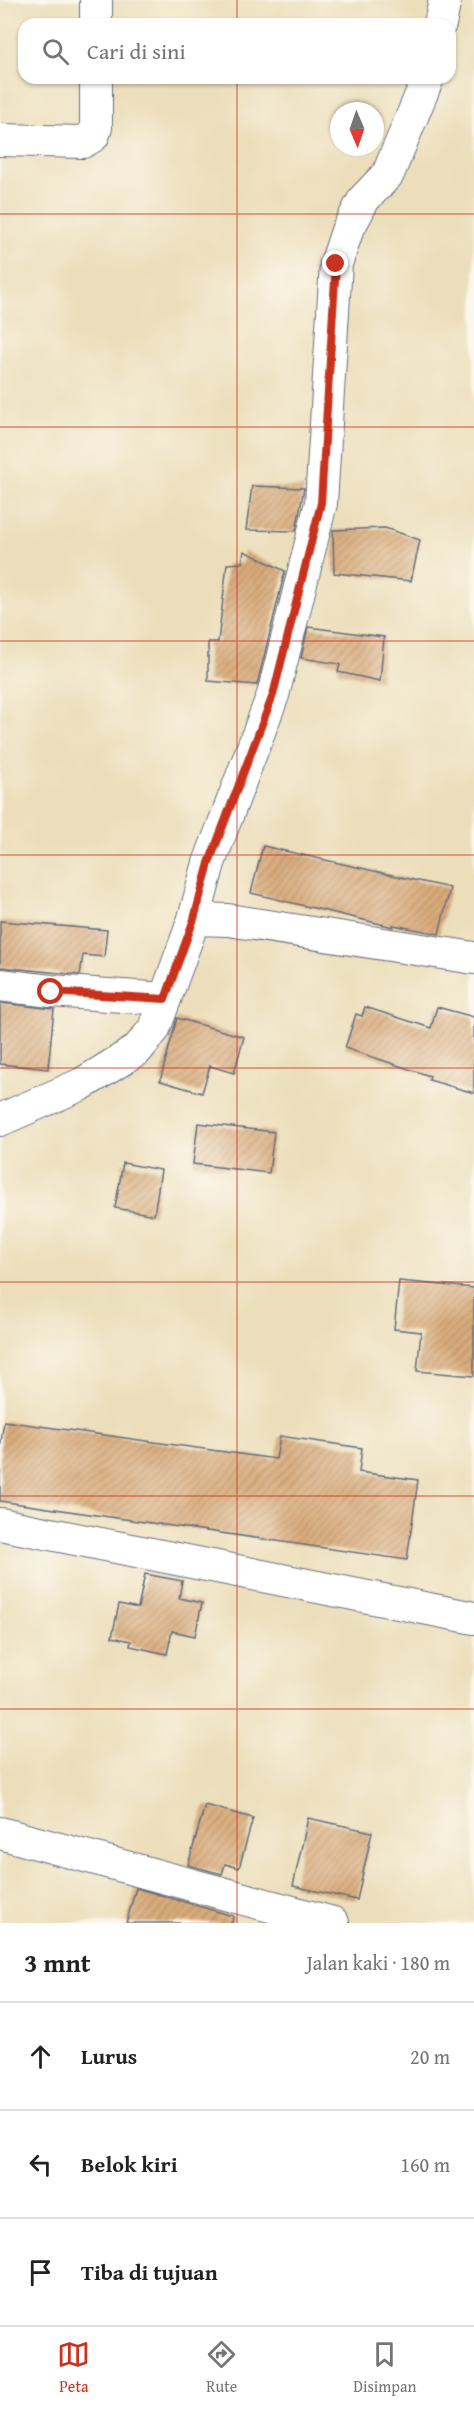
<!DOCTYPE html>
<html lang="id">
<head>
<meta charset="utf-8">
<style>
  :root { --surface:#fff; --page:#f2f2f2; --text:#202124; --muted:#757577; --line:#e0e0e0; --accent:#c8321e }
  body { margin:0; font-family:"Gentium Book Plus",serif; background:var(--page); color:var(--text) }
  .compass { position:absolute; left:330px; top:102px; width:54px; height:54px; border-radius:50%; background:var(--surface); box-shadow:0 2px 4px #0004; rotate:178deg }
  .stop { position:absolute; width:18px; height:18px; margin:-14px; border:4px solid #c8321e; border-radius:50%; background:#fff }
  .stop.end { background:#c8321e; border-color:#fff; box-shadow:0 2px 6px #0008 }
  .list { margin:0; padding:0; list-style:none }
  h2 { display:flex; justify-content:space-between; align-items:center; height:78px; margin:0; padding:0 24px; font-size:26px }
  h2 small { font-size:20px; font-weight:400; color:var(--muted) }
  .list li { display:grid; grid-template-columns:39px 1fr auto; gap:18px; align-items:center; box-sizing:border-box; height:108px; padding:0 24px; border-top:2px solid var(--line) }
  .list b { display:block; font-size:22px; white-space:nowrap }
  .list em { font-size:20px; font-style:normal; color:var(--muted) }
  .icon { flex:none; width:33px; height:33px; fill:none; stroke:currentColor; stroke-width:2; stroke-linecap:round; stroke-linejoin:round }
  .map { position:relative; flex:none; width:474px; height:1923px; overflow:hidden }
  .search { position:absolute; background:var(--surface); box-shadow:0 2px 4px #0004; left:18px; right:18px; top:18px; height:66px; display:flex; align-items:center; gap:15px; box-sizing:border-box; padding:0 21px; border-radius:18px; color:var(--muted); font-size:22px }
  .sheet { height:402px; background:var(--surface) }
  nav { display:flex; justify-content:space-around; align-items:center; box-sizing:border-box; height:84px; border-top:2px solid var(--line); background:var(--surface); font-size:16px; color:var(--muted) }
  nav a { display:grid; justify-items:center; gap:3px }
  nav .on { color:var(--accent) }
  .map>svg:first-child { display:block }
</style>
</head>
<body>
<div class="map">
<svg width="474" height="1923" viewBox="0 0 474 1923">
  <defs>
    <pattern id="building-hatch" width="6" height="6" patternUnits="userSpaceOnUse" patternTransform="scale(1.5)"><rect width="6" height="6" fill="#daac7b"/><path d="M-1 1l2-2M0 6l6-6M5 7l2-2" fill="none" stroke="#b08c68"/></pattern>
  </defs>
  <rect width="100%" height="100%" fill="#fbf7ec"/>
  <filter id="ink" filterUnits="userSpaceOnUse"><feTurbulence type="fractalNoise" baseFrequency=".0167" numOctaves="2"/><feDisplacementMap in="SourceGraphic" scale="12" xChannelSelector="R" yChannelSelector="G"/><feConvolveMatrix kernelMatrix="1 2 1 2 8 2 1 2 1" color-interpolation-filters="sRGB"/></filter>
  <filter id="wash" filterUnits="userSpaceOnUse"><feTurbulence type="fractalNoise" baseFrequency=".008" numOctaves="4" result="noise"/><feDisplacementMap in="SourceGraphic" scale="24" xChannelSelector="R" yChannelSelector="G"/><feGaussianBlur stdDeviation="1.35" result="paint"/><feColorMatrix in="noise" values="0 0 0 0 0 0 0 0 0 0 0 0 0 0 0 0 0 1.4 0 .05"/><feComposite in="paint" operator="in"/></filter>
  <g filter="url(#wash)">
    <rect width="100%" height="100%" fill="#ecdeba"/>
    <g id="blocks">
      <g fill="url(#building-hatch)">
        <polygon points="252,486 304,488 296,531 246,530"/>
        <polygon points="385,528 420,540 411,581 334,573 333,530"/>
        <polygon points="244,551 285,571 257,685 208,681 208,642 218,642 227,564 242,563"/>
        <polygon points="308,627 384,637 380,681 338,672 340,664 301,658"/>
        <polygon points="263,846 450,888 439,934 393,925 393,927 251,893"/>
        <polygon points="0,921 107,930 104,957 83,955 80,975 0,967"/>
        <polygon points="0,1003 54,1009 48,1069 0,1064"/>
        <polygon points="365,1007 431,1028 437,1007 474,1017 474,1093 429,1080 430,1076 345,1048 356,1014 362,1016"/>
        <polygon points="177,1018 244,1037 234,1073 210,1066 202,1093 160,1081"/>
        <polygon points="198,1123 274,1132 269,1173 193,1164"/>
        <polygon points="123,1163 161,1170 154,1215 115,1208"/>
        <polygon points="399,1281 474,1288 474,1376 417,1371 421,1332 394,1329"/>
        <polygon points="4,1421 276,1459 280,1436 362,1448 359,1472 418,1480 407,1560 0,1501 0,1449"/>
        <polygon points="145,1574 182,1581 179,1598 202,1603 195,1636 172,1631 167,1654 130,1646 131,1641 112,1637 119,1604 138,1608"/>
        <polygon points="205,1805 253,1818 239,1868 225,1864 222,1874 188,1865"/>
        <polygon points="308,1818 372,1832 357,1900 293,1886"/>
        <polygon points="136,1888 233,1916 232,1923 126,1923"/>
      </g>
    </g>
  </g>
  <g filter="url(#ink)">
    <use href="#blocks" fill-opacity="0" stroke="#646c7e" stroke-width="1.5"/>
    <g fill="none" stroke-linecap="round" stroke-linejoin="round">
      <g stroke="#646c7e" stroke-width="34">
        <g id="minor">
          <polyline points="96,0 96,24"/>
          <polyline points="440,24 445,0"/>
          <polyline points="0,140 83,142 93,136 96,128 96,78"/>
          <polyline points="194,919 209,863 273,695 321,503 336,264 347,231 364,199 388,174 428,78"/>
          <polyline points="0,985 51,991 165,999 194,919 228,920 474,958"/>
          <polyline points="0,1120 82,1084 137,1050 154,1029 165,999"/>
          <polyline points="0,1524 474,1618"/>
          <polyline points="0,1833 333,1923"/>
        </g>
      </g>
      <use href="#minor" stroke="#fff" stroke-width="32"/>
    </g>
  </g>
  <g fill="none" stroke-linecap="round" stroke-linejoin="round" filter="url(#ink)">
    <polyline stroke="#c8321e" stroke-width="8" points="51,992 165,999 194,919 209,863 273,695 321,503 336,264"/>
  </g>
  <path fill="none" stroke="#c8321e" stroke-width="1.5" stroke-opacity="0.55" d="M237 0V24M237 78V1923M0 214H474M0 427H474M0 641H474M0 855H474M0 1068H474M0 1282H474M0 1496H474M0 1709H474"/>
</svg>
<svg class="compass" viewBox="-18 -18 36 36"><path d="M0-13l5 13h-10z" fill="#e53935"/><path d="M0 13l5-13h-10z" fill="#757577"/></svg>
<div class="stop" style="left:51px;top:992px"></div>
<div class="stop end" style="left:336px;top:264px"></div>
<div class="search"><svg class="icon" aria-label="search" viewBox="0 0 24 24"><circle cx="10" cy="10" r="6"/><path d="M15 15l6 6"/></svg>Cari di sini</div>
</div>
<section class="sheet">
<h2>3 mnt<small>Jalan kaki · 180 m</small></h2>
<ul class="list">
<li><svg class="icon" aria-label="ahead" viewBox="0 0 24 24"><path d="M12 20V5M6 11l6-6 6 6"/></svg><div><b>Lurus</b></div><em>20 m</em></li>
<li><svg class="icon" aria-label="left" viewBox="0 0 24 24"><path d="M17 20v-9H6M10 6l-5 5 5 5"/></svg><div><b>Belok kiri</b></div><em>160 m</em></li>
<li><svg class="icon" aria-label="arrive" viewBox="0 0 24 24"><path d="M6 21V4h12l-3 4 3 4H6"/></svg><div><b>Tiba di tujuan</b></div></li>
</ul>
</section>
<nav>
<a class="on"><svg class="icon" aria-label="map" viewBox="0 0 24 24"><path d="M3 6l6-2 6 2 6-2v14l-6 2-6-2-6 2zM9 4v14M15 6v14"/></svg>Peta</a>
<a><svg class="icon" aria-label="directions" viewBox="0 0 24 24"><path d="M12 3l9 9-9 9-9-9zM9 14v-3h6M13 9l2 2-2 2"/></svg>Rute</a>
<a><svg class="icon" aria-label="saved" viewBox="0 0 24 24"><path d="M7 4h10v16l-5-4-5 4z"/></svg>Disimpan</a>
</nav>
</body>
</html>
